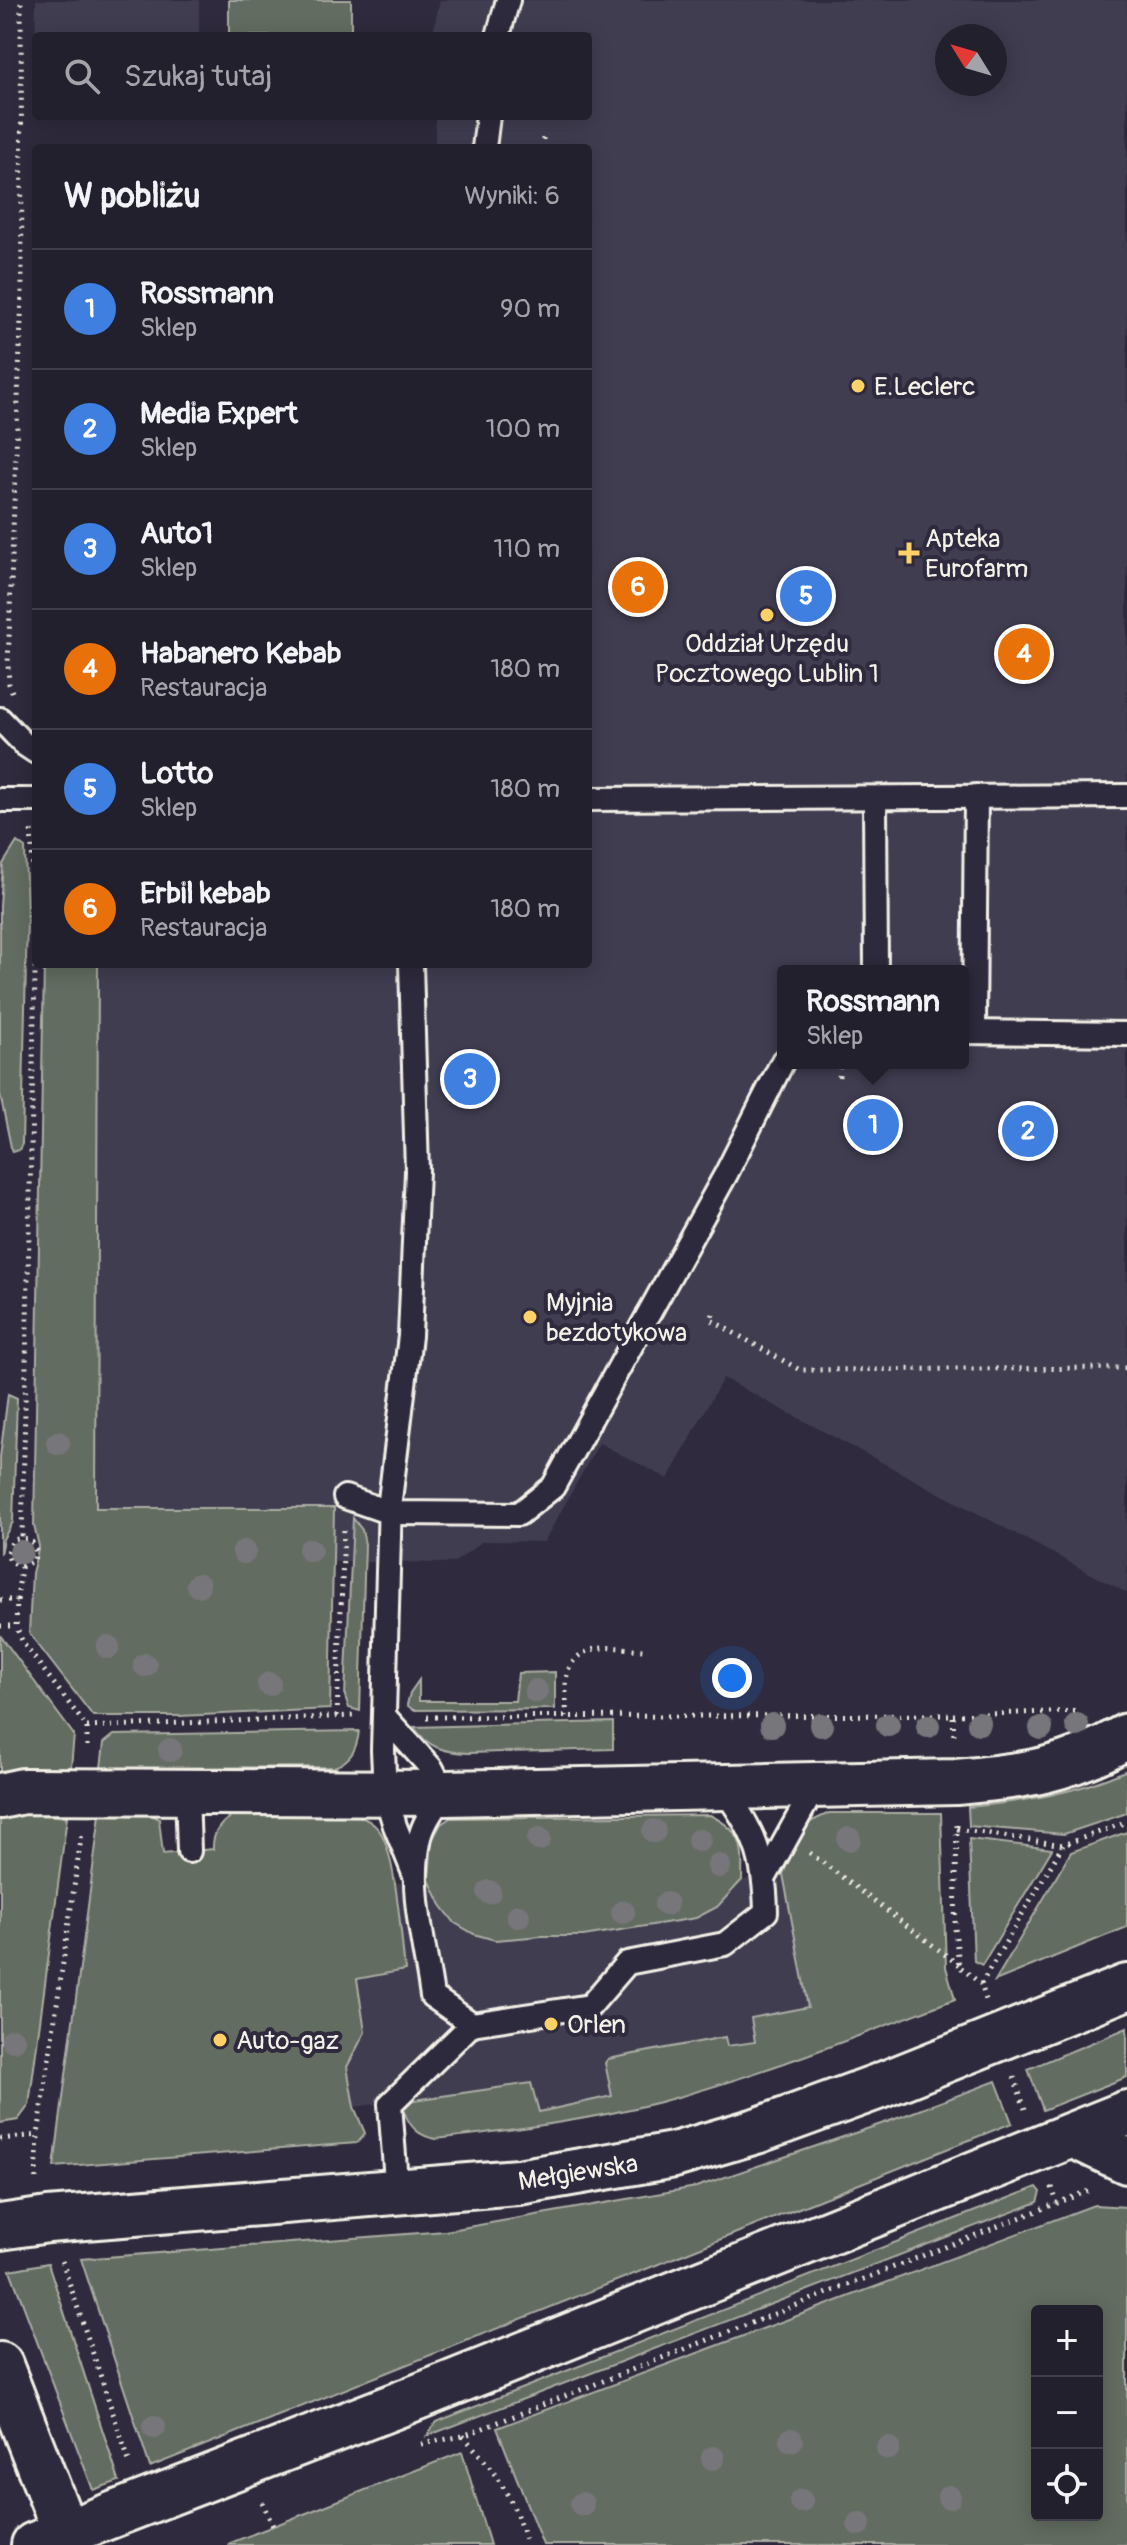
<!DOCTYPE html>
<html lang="pl">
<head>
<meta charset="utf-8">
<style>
  :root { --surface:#23202e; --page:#2b2836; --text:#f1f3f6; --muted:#a3a3aa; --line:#403e4a; --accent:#d93025 }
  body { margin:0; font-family:Pangolin,sans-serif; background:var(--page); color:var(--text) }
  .controls { position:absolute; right:24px; bottom:24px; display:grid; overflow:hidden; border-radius:8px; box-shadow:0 4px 20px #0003 }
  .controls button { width:72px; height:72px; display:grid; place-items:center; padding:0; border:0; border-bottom:2px solid var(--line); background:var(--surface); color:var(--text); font:40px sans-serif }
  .compass { position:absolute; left:935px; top:24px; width:72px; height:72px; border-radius:50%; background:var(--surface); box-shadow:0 4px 20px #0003; rotate:307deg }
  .you { position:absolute; left:732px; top:1678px; width:28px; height:28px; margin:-20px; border:6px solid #fff; border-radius:50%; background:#1a73e8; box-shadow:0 0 0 12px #1a73e833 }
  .badge { display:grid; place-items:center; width:52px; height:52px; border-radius:50%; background:var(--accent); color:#fff; font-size:26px; font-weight:700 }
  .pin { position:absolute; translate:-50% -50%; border:4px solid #fff; box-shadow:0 2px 8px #0006 }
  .popup { position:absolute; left:777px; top:965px; width:192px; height:104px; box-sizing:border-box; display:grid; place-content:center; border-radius:8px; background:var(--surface); filter:drop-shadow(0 2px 6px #0005); font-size:26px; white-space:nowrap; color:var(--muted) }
  .popup b { font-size:30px; color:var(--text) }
  .popup::after { content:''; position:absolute; left:50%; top:100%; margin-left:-16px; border:16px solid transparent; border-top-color:var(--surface) }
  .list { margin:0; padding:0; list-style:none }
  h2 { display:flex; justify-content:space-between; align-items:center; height:104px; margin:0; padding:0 32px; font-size:34px }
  h2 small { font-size:26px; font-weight:400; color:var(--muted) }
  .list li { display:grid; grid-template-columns:52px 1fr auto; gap:24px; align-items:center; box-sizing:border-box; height:120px; padding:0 32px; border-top:2px solid var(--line) }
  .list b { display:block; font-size:30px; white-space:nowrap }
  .list p { margin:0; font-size:26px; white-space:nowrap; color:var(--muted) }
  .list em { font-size:26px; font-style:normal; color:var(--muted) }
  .icon { flex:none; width:44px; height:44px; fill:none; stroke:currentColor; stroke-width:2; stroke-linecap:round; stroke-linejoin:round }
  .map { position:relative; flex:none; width:1127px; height:2545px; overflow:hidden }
  .search { position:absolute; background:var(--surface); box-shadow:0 4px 20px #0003; left:32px; top:32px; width:560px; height:88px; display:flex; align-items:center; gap:20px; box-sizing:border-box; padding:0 28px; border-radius:8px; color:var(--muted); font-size:30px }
  .panel { position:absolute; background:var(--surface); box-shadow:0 4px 20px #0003; left:32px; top:144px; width:560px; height:824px; border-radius:8px }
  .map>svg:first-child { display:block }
</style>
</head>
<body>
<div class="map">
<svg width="1127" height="2545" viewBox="0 0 1127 2545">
  <rect width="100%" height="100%" fill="#2f2a3d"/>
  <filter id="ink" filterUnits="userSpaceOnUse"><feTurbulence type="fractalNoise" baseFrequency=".0125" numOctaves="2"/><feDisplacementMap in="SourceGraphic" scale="16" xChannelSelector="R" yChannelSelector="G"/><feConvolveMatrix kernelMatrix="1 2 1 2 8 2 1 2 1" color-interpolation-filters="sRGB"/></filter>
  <g filter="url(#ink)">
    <g fill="#3f3c51" fill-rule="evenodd">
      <polygon points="36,0 199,0 199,36 36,36 35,55"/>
      <path d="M440 0H1127V1593L723 1378 668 1479 599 1443 544 1542 483 1541 454 1563 36 1559 39 1545 34 1526 44 964H588V148H435V116H588V36H432ZM947 36H995V84H947ZM783 971H963V1063H783Z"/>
      <polygon points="783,1874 808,2008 752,2018 755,2042 726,2046 725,2038 605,2063 612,2096 538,2112 531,2083 354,2107 347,2066 365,2032 357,1979 405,1969 394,1885 415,1876 429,1880 441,1905 542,1936 583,1936 717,1907 742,1880"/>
    </g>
    <g fill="#626c60" stroke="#abaea4" stroke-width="2" fill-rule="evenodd">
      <rect x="229" y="0" width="122" height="36"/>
      <polygon points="17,842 25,848 27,918 22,1144 19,1150 12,1152 0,1094 0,906 3,864"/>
      <polygon points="44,964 98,964 96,1508 334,1508 330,1709 180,1716 93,1716 29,1633 32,1573 39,1546 34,1526"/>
      <polygon points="8,1394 17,1398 13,1522 3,1539 0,1554 0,1457"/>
      <polygon points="353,1518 362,1530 365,1544 360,1711 349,1708 345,1696"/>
      <polygon points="0,1635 74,1735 71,1767 0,1772"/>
      <polygon points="555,1672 555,1709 413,1710 407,1705 410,1693 419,1680 419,1701 515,1701 518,1673"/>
      <path d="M613 1722V1749L468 1753C444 1752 428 1748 414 1727Z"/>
      <path d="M359 1731C357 1749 351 1761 334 1767L101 1768 104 1743 114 1735Z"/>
      <path d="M1127 1770V1813L1064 1834 969 1826 968 1807C1026 1801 1074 1794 1127 1770Z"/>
      <polygon points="12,1812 67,1817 29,2105 18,2120 0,2123 0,1816"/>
      <path d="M829 1813H941L946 1967 955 1999C858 2036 761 2075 660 2102 586 2121 511 2130 436 2139 419 2136 410 2128 404 2111L408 2101 531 2083 539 2112 612 2096 605 2063 608 2059 725 2037 727 2046 755 2042 751 2018 808 2007 783 1874 794 1848 810 1822Z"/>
      <path d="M100 1814H148L159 1819 163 1854 213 1849C212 1832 222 1821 236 1814H353C363 1817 372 1821 379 1830 396 1853 401 1938 405 1970L357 1979 365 2032 347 2067 354 2107 365 2133 357 2143 54 2167Z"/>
      <path d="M710 1815C743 1832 743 1844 742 1880L717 1907 696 1918 583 1936H542L495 1940 474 1934 455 1923 441 1905 429 1880 432 1840 441 1824 450 1818Z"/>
      <polygon points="1127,1832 1127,1927 995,1981 1071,1852"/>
      <polygon points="969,1839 1052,1849 982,1965 974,1961"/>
      <polygon points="1127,2028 1127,2077 1043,2110 1028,2069"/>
      <polygon points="996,2081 1012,2123 150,2467 81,2259 445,2231 696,2187 887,2122"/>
      <polygon points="1037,2187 1041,2192 1038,2202 427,2436 436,2422"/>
      <path d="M1094 2205 1127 2207V2545H543L497 2428ZM1037 2311H1097V2515H1037Z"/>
      <polygon points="48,2263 119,2481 93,2490 10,2270"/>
      <polygon points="462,2452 490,2545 228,2545 230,2543"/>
    </g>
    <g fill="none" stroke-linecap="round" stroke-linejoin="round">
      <g stroke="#f4f1e8" stroke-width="28">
        <g id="service">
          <polyline points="498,36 508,0"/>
          <polyline points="484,148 488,116"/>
          <polyline points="0,719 24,744 36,752"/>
          <polyline points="588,799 1127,796"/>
          <polyline points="875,799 876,971"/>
          <polyline points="0,800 36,800"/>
          <polyline points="411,964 417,1171 410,1336 390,1500 383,1750 385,1793 395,1826 415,1876"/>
          <polyline points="963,1032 1127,1034"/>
          <polyline points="974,1032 976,796"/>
          <polyline points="345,1497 391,1513 519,1514 553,1487 726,1174 783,1061"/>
          <path d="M385 1717 432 1769 444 1793C434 1808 422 1824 419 1842 409 1891 425 1946 432 1996L472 2024"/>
          <polyline points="187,1792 189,1851"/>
          <polyline points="765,1877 817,1783"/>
          <path d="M397 2194 390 2104 472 2024 590 2006 627 1963 725 1944 766 1912C765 1857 754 1829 721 1786"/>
        </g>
      </g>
      <g stroke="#f4f1e8" stroke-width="50">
        <g id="minor">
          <path d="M0 1796 23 1791 444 1793 956 1782C1025 1776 1066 1771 1127 1736"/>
          <polyline points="1073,2135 1127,2161"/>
        </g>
      </g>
      <g stroke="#f4f1e8" stroke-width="50">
        <g id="secondary">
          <polyline points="0,2227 48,2220 518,2182 674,2155 756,2131 877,2087 1127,1987"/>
          <polyline points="0,2365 70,2545"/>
          <polyline points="34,2545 400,2404 1127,2113"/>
        </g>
      </g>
      <g stroke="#f4f1e8" stroke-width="5" stroke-dasharray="2 6" stroke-linecap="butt">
        <polyline points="543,148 543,135"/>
        <polyline points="12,692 9,684 8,664 22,293 21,0"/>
        <polyline points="31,831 36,918"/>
        <polyline points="839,1077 840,1063"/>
        <polyline points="713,1314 711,1320 800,1370 1127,1368"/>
        <polyline points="21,1567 34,1560 36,1551 32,1542 22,1538"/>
        <polyline points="0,1600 17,1600 16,1626 23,1643 87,1727 87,1751"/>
        <polyline points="17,1600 21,1567 10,1562 7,1552 13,1540 22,1538 36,933"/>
        <polyline points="0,1626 16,1626"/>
        <polyline points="953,1715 1080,1711"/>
        <polyline points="337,1716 344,1529"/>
        <polyline points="427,1717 953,1715 954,1739"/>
        <path d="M566 1717C567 1703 564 1684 568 1671 580 1640 617 1648 643 1650"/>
        <polyline points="87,1727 353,1716"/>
        <polyline points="957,1825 955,1928 959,1966 981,1984 986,2000"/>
        <polyline points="957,1829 1063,1845 1127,1822"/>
        <polyline points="810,1853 959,1965"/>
        <polyline points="981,1984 1063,1845"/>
        <polyline points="1014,2077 1025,2109"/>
        <polyline points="0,2139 38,2135"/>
        <polyline points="36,2179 38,2135 82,1832"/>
        <polyline points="1052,2187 1057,2203"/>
        <polyline points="62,2261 130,2464"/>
        <path d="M463 2436C494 2469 516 2500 526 2545"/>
        <polyline points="421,2444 463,2436 1088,2191"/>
        <polyline points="262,2502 273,2526"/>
      </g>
      <use href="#service" stroke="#2f2a3d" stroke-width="22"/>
      <use href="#minor" stroke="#2f2a3d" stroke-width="44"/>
      <use href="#secondary" stroke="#2f2a3d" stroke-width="44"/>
    </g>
    <g fill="#77767a">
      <circle cx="58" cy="1443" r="12"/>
      <circle cx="310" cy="1550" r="12"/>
      <circle cx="21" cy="1552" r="12"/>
      <circle cx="244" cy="1552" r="12"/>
      <circle cx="198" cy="1585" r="12"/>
      <circle cx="108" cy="1647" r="12"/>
      <circle cx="145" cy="1665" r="12"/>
      <circle cx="269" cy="1684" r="12"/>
      <circle cx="536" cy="1691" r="12"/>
      <circle cx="979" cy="1723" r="12"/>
      <circle cx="772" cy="1725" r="12"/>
      <circle cx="821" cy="1725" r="12"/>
      <circle cx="888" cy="1725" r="12"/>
      <circle cx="1077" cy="1725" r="12"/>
      <circle cx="928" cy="1726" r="12"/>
      <circle cx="1041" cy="1728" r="12"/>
      <circle cx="170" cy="1750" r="12"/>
      <circle cx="654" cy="1831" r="12"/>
      <circle cx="539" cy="1839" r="12"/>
      <circle cx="849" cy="1839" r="12"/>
      <circle cx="699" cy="1840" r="12"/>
      <circle cx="719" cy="1866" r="12"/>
      <circle cx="489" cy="1892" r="12"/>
      <circle cx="666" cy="1904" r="12"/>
      <circle cx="623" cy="1912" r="12"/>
      <circle cx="518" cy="1916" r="12"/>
      <circle cx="13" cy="2040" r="12"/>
      <circle cx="154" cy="2427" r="12"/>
      <circle cx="791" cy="2440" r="12"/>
      <circle cx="888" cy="2448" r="12"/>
      <circle cx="713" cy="2458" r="12"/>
      <circle cx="949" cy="2497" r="12"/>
      <circle cx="801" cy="2501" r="12"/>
      <circle cx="582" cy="2504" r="12"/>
      <circle cx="859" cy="2524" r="12"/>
    </g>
  </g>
  <g fill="#ffd166" stroke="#2f2a3d" stroke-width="3">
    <circle cx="858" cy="386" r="8"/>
    <path d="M905 541h8v8h8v8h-8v8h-8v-8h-8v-8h8z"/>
    <circle cx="767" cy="615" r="8"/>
    <circle cx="530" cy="1317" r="8"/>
    <circle cx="551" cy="2024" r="8"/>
    <circle cx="220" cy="2040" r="8"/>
  </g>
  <g text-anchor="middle" stroke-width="8" stroke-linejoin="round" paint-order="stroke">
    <g font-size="26" fill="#f4f1e8" stroke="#2f2a3d" text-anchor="start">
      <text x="874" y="395">E.Leclerc</text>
      <text x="925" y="547">Apteka<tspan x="925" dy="30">Eurofarm</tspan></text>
      <text x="767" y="652" text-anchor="middle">Oddział Urzędu<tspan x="767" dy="30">Pocztowego Lublin 1</tspan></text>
      <text x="546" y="1311">Myjnia<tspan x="546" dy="30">bezdotykowa</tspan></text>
      <text x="567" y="2033">Orlen</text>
      <text x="236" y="2049">Auto-gaz</text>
    </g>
    <g font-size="26" fill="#f4f1e8" stroke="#2f2a3d">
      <text transform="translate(578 2172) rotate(-9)" y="9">Mełgiewska</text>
    </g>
  </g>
</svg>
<div class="controls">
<button>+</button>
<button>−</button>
<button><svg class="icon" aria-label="locate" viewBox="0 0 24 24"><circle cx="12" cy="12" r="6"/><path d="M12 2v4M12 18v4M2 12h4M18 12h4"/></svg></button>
</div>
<svg class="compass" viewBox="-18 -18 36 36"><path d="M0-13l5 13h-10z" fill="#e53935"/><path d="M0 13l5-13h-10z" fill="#a3a3aa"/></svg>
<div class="you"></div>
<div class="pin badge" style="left:873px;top:1125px;background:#3f7fe0">1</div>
<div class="popup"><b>Rossmann</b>Sklep</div>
<div class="pin badge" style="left:1028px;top:1131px;background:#3f7fe0">2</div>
<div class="pin badge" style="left:470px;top:1079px;background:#3f7fe0">3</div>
<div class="pin badge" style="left:1024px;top:654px;background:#e8710a">4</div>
<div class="pin badge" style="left:806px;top:596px;background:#3f7fe0">5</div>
<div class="pin badge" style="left:638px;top:587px;background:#e8710a">6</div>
<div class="search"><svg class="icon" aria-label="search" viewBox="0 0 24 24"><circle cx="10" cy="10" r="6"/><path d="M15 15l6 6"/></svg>Szukaj tutaj</div>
<section class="panel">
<h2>W pobliżu<small>Wyniki: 6</small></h2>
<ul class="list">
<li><span class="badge" style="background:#3f7fe0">1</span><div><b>Rossmann</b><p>Sklep</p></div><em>90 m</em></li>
<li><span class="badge" style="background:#3f7fe0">2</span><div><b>Media Expert</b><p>Sklep</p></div><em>100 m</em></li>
<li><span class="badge" style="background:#3f7fe0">3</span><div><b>Auto1</b><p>Sklep</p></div><em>110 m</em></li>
<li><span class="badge" style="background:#e8710a">4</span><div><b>Habanero Kebab</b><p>Restauracja</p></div><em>180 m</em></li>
<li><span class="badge" style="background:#3f7fe0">5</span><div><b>Lotto</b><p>Sklep</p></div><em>180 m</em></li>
<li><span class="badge" style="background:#e8710a">6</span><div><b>Erbil kebab</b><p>Restauracja</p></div><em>180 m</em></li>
</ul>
</section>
</div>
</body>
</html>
